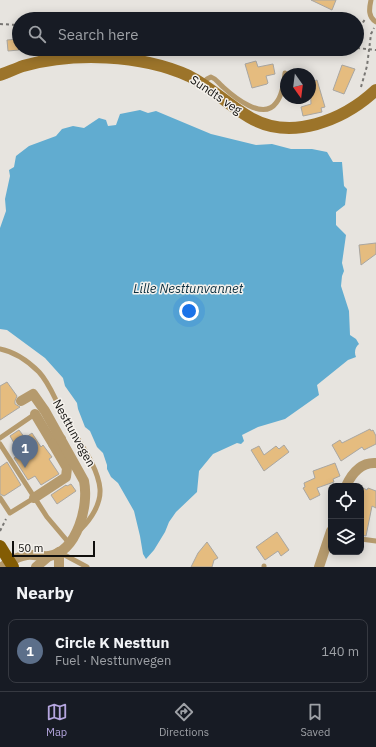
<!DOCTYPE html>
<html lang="en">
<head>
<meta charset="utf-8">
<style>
  :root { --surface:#171b24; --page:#242831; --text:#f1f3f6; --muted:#9ea1a6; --line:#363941; --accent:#b5a6df }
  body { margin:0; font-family:"IBM Plex Sans",sans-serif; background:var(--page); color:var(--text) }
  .controls { position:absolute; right:12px; bottom:12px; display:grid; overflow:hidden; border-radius:8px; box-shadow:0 2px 10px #0003 }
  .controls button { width:36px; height:36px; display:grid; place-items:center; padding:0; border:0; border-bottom:1px solid var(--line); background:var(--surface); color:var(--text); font:20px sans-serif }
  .compass { position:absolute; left:280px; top:68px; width:36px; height:36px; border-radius:50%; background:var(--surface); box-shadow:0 2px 10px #0003; rotate:166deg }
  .scale { position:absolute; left:12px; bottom:10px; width:83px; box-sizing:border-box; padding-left:4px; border:2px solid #100f0d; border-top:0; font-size:11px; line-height:14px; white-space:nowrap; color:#100f0d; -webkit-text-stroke:3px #f4f1ec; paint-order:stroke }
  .you { position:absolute; left:189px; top:311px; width:14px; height:14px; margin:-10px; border:3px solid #fff; border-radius:50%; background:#1a73e8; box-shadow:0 0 0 6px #1a73e833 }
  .badge { display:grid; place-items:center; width:26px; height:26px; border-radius:50%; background:var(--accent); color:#fff; font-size:13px; font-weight:700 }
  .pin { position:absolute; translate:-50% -33px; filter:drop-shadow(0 1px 2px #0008) }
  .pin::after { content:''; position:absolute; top:21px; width:14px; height:12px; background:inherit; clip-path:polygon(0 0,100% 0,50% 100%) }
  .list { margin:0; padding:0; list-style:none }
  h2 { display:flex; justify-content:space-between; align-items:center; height:52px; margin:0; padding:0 16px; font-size:17px }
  h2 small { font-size:13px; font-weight:400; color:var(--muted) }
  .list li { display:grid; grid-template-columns:26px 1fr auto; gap:12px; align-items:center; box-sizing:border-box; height:64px; margin:0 8px 8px; padding:0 8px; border:1px solid var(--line); border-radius:8px }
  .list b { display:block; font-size:15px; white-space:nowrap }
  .list p { margin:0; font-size:13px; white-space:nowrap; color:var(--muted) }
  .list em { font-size:13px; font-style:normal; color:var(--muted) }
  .icon { flex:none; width:22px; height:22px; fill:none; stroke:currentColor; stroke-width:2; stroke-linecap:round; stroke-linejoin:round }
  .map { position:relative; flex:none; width:376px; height:567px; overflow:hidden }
  .search { position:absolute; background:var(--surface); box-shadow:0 2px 10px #0003; left:12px; right:12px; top:12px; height:44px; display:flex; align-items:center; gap:10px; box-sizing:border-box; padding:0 14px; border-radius:22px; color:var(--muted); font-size:15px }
  .sheet { height:124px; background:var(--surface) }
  nav { display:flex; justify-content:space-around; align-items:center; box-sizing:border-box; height:56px; border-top:1px solid var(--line); background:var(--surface); font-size:11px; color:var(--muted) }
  nav a { display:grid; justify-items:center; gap:2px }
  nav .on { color:var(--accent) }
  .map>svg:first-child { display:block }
</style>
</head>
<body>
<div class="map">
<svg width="376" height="567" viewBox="0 0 376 567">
  <rect width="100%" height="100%" fill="#e7e4df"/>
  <path fill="#61acd0" d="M140 110 148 113 156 111 211 134 256 145 272 144 291 149H312L327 152 333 162H342L344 186 347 189 345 205 336 212V225L346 235 342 263 344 271 342 276 341 286 349 311 350 335 356 339 359 344C355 347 354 353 356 357L348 360 317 385 319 395 285 419 258 427 242 435 244 441 241 444 237 443 213 454 199 471 197 492 176 512 169 522 165 532 154 550 146 559 143 554 140 536 134 511 118 483 111 477 107 469V465L103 453 97 447 90 431 85 427 78 409 77 403 65 386 63 378 45 358 7 330 0 329V228L6 211 5 199 10 176 9 170 14 167 16 156 29 146 56 136 62 129 73 126 84 128 99 118 106 120 108 126 116 125 120 114Z"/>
  <g fill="#e5bc7f" stroke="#a9a6a1">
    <polygon points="311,0 336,0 332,10"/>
    <polygon points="19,39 19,50 8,51 7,40"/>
    <polygon points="256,61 258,67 273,64 275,74 266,76 268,83 267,84 252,88 245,64"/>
    <polygon points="342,65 355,69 344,94 333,90"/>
    <polygon points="317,80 325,107 321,108 322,112 303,116 301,107 311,104 310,82"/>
    <polygon points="376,243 376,254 361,265 359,245"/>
    <polygon points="7,382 17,396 15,401 15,404 20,407 0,420 0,386"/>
    <polygon points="370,429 371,431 373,430 376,436 376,444 364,450 362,447 341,461 332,445 340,440 342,443"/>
    <polygon points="19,430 25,438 32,433 41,447 43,445 52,457 49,459 59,474 41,485 35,476 28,480 14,458 20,454 10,436"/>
    <polygon points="284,445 289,452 264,471 251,450 259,446 264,455 276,446 279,449"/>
    <polygon points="7,462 21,485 4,496 0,494 0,467"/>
    <polygon points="335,463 340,476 333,479 334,482 317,488 320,495 310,500 303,488 305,487 304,483 315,478 313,471"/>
    <polygon points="71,484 76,491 57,504 51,495 66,485 67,486"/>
    <polygon points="361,487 367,490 368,488 376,491 376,508 372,506 366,536 361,535"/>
    <polygon points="277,532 289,550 281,556 278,551 265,560 256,547"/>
    <polygon points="207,542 218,558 214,560 212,567 191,567 198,553"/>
  </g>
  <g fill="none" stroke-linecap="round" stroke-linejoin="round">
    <g stroke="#787673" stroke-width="2" stroke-dasharray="3 3" stroke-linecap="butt">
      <polyline points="0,24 19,25"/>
      <polyline points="357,33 365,19"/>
      <polyline points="357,48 376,50"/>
      <polyline points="361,87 367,66 371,34 374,28"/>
      <polyline points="0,531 6,519"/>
    </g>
    <g stroke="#b59a6d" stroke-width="5">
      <path d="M371 0C369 9 368 17 376 22"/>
      <path d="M203 83 207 79 211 77C217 79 218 83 223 87 234 97 263 121 276 103 282 96 284 83 285 73"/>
      <path d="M0 349C15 352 28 361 39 372 51 385 56 403 65 417 76 438 98 465 100 489 101 504 91 519 81 529"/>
      <polyline points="0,438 35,414"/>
      <polyline points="0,444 47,517 69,543"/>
      <polyline points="0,498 10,513 34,498"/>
      <polyline points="361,539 376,541"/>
      <polyline points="59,552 87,567"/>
      <polyline points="264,567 264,566"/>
    </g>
    <g stroke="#b59a6d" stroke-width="10">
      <polyline points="35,414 53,444"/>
      <path d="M346 486C352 473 361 462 376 463"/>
      <polyline points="34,498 66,477 67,468 53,444 61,439"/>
      <path d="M2 567C9 562 18 556 27 555 34 554 42 557 49 556 78 551 89 505 84 481L45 411 33 394 21 401"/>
      <polyline points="36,567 49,556"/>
      <polyline points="59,567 59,552"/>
      <polyline points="319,567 331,531"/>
    </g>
    <path stroke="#9c742a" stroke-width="12" d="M0 75C8 72 15 69 23 66 73 52 141 54 189 76 211 87 228 105 249 117 291 142 344 120 376 90"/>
    <polyline stroke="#835c04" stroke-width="12" points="0,546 13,567"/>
  </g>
  <g text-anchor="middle" stroke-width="3" stroke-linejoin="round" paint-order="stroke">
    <g font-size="12" fill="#100f0d" stroke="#f4f1ec">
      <text transform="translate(216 95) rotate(34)" y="4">Sundts veg</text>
      <text transform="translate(74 433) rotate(61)" y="4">Nesttunvegen</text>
    </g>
    <g font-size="13" font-style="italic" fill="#0d3040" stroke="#f4f1ec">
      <text x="188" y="293">Lille Nesttunvannet</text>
    </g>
  </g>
</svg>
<div class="controls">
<button><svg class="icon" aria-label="locate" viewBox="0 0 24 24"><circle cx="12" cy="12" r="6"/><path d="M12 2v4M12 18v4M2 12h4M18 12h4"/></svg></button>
<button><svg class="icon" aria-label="layers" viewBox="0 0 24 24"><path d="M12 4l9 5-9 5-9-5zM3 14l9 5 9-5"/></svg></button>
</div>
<svg class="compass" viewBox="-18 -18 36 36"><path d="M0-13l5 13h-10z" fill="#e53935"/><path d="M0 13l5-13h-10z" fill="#9ea1a6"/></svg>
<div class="scale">50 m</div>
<div class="you"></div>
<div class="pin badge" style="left:25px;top:468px;background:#5c6f8a">1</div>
<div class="search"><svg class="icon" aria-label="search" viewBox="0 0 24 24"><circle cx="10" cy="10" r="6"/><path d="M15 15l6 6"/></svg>Search here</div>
</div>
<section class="sheet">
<h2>Nearby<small></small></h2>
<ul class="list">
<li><span class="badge" style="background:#5c6f8a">1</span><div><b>Circle K Nesttun</b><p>Fuel · Nesttunvegen</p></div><em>140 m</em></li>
</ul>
</section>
<nav>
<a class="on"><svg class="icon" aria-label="map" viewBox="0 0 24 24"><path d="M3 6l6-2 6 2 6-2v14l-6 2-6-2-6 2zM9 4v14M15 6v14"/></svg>Map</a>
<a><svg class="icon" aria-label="directions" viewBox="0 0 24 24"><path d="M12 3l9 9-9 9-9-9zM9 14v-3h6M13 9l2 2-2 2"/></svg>Directions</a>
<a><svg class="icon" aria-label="saved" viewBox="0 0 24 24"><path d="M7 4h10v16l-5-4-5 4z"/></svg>Saved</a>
</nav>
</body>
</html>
